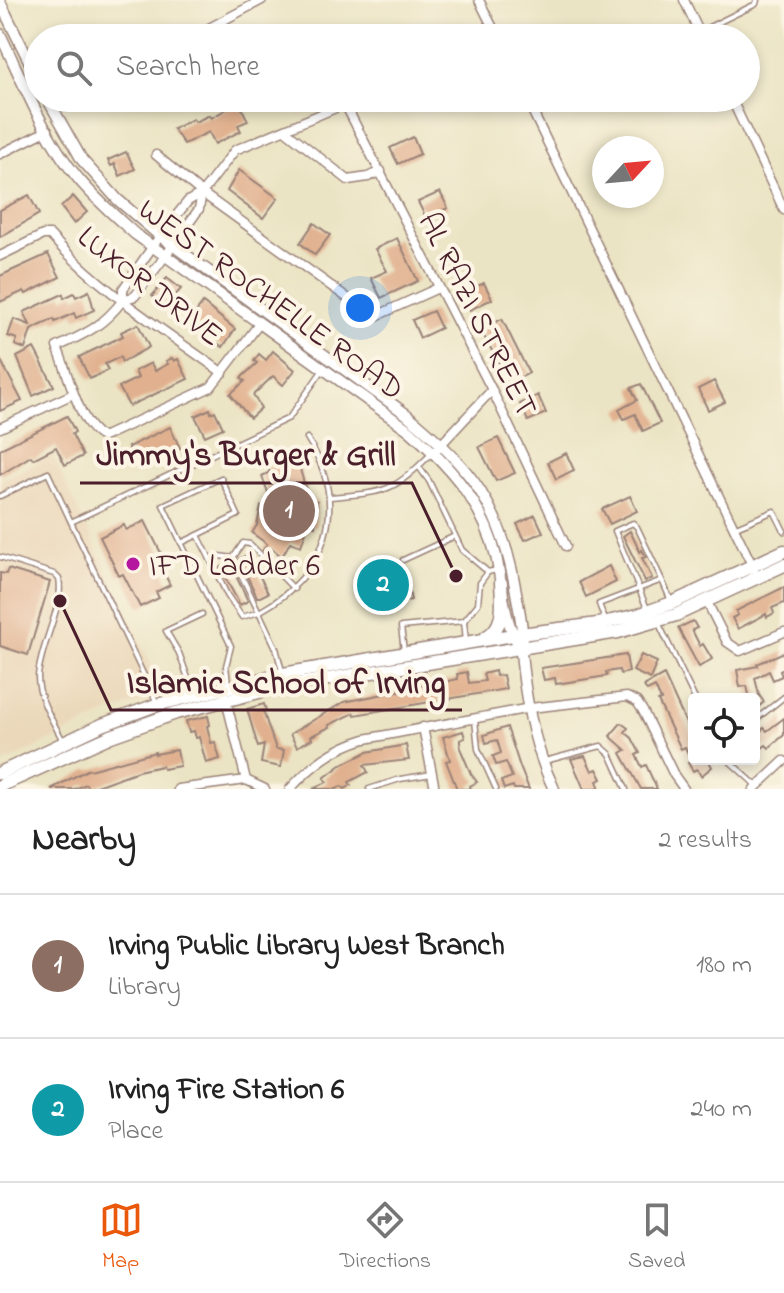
<!DOCTYPE html>
<html lang="en">
<head>
<meta charset="utf-8">
<style>
  :root { --surface:#fff; --page:#f2f2f2; --text:#222; --muted:#767676; --line:#e0e0e0; --accent:#ea580c }
  body { margin:0; font-family:"Indie Flower",sans-serif; background:var(--page); color:var(--text) }
  .controls { position:absolute; right:24px; bottom:24px; display:grid; overflow:hidden; border-radius:8px; box-shadow:0 4px 12px #0003 }
  .controls button { width:72px; height:72px; display:grid; place-items:center; padding:0; border:0; border-bottom:2px solid var(--line); background:var(--surface); color:var(--text); font:40px sans-serif }
  .compass { position:absolute; left:592px; top:136px; width:72px; height:72px; border-radius:50%; background:var(--surface); box-shadow:0 4px 12px #0003; rotate:64deg }
  .you { position:absolute; left:360px; top:308px; width:28px; height:28px; margin:-20px; border:6px solid #fff; border-radius:50%; background:#1a73e8; box-shadow:0 0 0 12px #1a73e833 }
  .badge { display:grid; place-items:center; width:52px; height:52px; border-radius:50%; background:var(--accent); color:#fff; font-size:26px; font-weight:700 }
  .pin { position:absolute; translate:-50% -50%; border:4px solid #fff; box-shadow:0 2px 8px #0006 }
  .list { margin:0; padding:0; list-style:none }
  h2 { display:flex; justify-content:space-between; align-items:center; height:104px; margin:0; padding:0 32px; font-size:34px }
  h2 small { font-size:26px; font-weight:400; color:var(--muted) }
  .list li { display:grid; grid-template-columns:52px 1fr auto; gap:24px; align-items:center; box-sizing:border-box; height:144px; padding:0 32px; border-top:2px solid var(--line) }
  .list b { display:block; font-size:30px; white-space:nowrap }
  .list p { margin:0; font-size:26px; white-space:nowrap; color:var(--muted) }
  .list em { font-size:26px; font-style:normal; color:var(--muted) }
  .icon { flex:none; width:44px; height:44px; fill:none; stroke:currentColor; stroke-width:2; stroke-linecap:round; stroke-linejoin:round }
  .map { position:relative; flex:none; width:784px; height:789px; overflow:hidden }
  .search { position:absolute; background:var(--surface); box-shadow:0 4px 12px #0003; left:24px; right:24px; top:24px; height:88px; display:flex; align-items:center; gap:20px; box-sizing:border-box; padding:0 28px; border-radius:44px; color:var(--muted); font-size:30px }
  .sheet { height:392px; background:var(--surface) }
  nav { display:flex; justify-content:space-around; align-items:center; box-sizing:border-box; height:112px; border-top:2px solid var(--line); background:var(--surface); font-size:22px; color:var(--muted) }
  nav a { display:grid; justify-items:center; gap:4px }
  nav .on { color:var(--accent) }
  .map>svg:first-child { display:block }
</style>
</head>
<body>
<div class="map">
<svg width="784" height="789" viewBox="0 0 784 789">
  <rect width="100%" height="100%" fill="#fcf5e5"/>
  <filter id="ink" filterUnits="userSpaceOnUse"><feTurbulence type="fractalNoise" baseFrequency=".0125" numOctaves="2"/><feDisplacementMap in="SourceGraphic" scale="16" xChannelSelector="R" yChannelSelector="G"/><feConvolveMatrix kernelMatrix="1 2 1 2 8 2 1 2 1" color-interpolation-filters="sRGB"/></filter>
  <filter id="wash" filterUnits="userSpaceOnUse"><feTurbulence type="fractalNoise" baseFrequency=".006" numOctaves="4" result="noise"/><feDisplacementMap in="SourceGraphic" scale="32" xChannelSelector="R" yChannelSelector="G"/><feGaussianBlur stdDeviation="1.8" result="paint"/><feColorMatrix in="noise" values="0 0 0 0 0 0 0 0 0 0 0 0 0 0 0 0 0 1.4 0 .05"/><feComposite in="paint" operator="in"/></filter>
  <g filter="url(#wash)">
    <rect width="100%" height="100%" fill="#ebe4c4"/>
    <polygon fill="#ebd8ba" points="52,455 165,694 108,713 0,765 0,481"/>
    <g id="blocks">
      <g fill="#e1b18f">
        <polygon points="239,102 248,121 238,125 241,131 215,144 209,132 184,144 173,129 193,119 195,122 210,115 211,118"/>
        <polygon points="413,137 420,154 398,164 390,148"/>
        <polygon points="126,152 135,169 120,176 115,164 111,166 108,160"/>
        <polygon points="239,170 278,198 263,218 227,191"/>
        <polygon points="440,192 448,208 426,218 418,202"/>
        <polygon points="29,195 39,214 0,237 0,210"/>
        <polygon points="73,196 87,212 74,224 61,207"/>
        <polygon points="314,223 330,235 315,255 300,243"/>
        <polygon points="397,238 418,281 381,298 371,278 387,271 375,249"/>
        <polygon points="48,254 60,277 26,294 24,291 0,302 0,276"/>
        <polygon points="167,278 181,289 165,307 152,296"/>
        <polygon points="484,283 492,299 470,310 462,293"/>
        <polygon points="89,291 94,310 76,318 74,313 55,322 54,319 31,330 25,349 15,345 17,339 8,336 14,319 30,325 24,312 63,294 64,298 74,293 76,297"/>
        <polygon points="203,303 235,329 223,347 188,323"/>
        <polygon points="433,311 441,328 420,338 412,320"/>
        <polygon points="502,319 529,373 510,383 480,329"/>
        <polygon points="138,324 149,347 122,362 120,357 105,364 108,370 90,379 79,357 123,336 121,332"/>
        <polygon points="34,348 54,386 33,396 17,357"/>
        <polygon points="273,351 295,370 283,385 273,376 253,395 261,408 250,418 230,394 245,381 241,378 257,363 254,361 259,354 266,360"/>
        <polygon points="172,358 174,361 178,359 188,379 129,406 119,387 138,378 135,371 151,363 155,371 168,364 166,361"/>
        <polygon points="0,359 22,401 0,411"/>
        <polygon points="714,381 725,402 708,410 698,389"/>
        <polygon points="641,384 660,423 643,431 635,414 624,419 619,410 637,400 631,388"/>
        <polygon points="538,395 546,413 528,421 520,404"/>
        <polygon points="210,409 211,413 215,411 223,428 205,436 195,416"/>
        <polygon points="67,416 75,432 72,434 83,456 65,465 56,447 33,459 31,456 0,475 0,449"/>
        <polygon points="170,427 180,448 162,457 159,453 136,464 128,447"/>
        <polygon points="498,438 515,473 496,481 479,447"/>
        <polygon points="566,453 574,470 556,479 548,462"/>
        <polygon points="278,459 282,464 288,460 290,465 298,462 306,490 270,498 262,476 270,472 267,467"/>
        <polygon points="630,496 637,511 610,524 602,509"/>
        <polygon points="270,499 317,501 315,526 308,525 301,546 290,542 282,557 272,548 263,550 267,544 252,533 257,525 261,506 270,507"/>
        <polygon points="535,515 543,532 525,540 517,524"/>
        <polygon points="145,521 162,555 157,558 170,585 156,592 159,598 140,607 123,574 119,576 100,537 124,525 126,530"/>
        <polygon points="630,531 640,552 642,550 646,557 642,558 652,578 645,581 623,536"/>
        <polygon points="249,554 268,593 260,597 257,597 239,559"/>
        <polygon points="230,563 248,601 240,605 220,568"/>
        <polygon points="609,566 616,582 586,597 579,582"/>
        <polygon points="8,569 50,582 28,655 0,646 0,573 6,574"/>
        <polygon points="393,571 394,576 405,573 411,600 390,605 389,600 370,604 364,591 360,592 357,579"/>
        <polygon points="784,587 784,603 772,608 774,613 767,617 766,614 738,629 732,618 738,615 736,611"/>
        <polygon points="693,621 697,628 692,630 700,646 703,644 712,659 699,667 678,628"/>
        <polygon points="784,652 784,669 780,671 782,676 773,680 769,671 755,678 759,695 764,702 757,708 754,699 750,699 747,686 740,687 737,670 758,666 757,664"/>
        <polygon points="626,655 629,672 620,674 619,670 606,672 607,676 556,684 555,678 544,680 541,668"/>
        <polygon points="641,655 657,662 650,679 633,671"/>
        <polygon points="495,671 496,676 503,675 506,689 355,715 354,713 329,725 330,727 311,736 312,739 297,747 290,734 344,702 458,679 457,674 467,672 469,683 485,681 483,674"/>
        <polygon points="664,675 691,734 694,733 694,759 708,759 712,767 701,776 697,769 693,771 688,763 692,761 685,747 681,749 658,701 661,700 655,687 647,691 644,686"/>
        <polygon points="264,704 266,710 263,711 276,749 284,750 281,767 261,763 264,745 258,747 247,709"/>
        <polygon points="208,716 210,725 207,726 211,743 215,742 220,759 206,763 199,737 196,738 194,731 189,732 186,721"/>
        <polygon points="784,718 784,735 769,748 766,745 754,754 754,737 764,728 767,731"/>
        <polygon points="621,723 628,728 625,732 632,738 640,753 636,755 642,767 646,765 657,789 641,789 621,753 626,750 610,736"/>
        <polygon points="507,727 520,767 529,789 514,789 513,786 504,789 501,781 512,777 506,762 496,765 493,756 501,753 497,740 486,743 484,735"/>
        <polygon points="463,731 465,738 460,740 460,748 471,774 477,782 470,786 471,789 457,789 446,761 450,760 443,737"/>
        <polygon points="406,745 409,760 364,765 368,772 349,782 351,785 345,789 341,786 337,789 313,789 327,782 324,778 341,765 367,752"/>
        <polygon points="177,750 180,766 163,769 162,766 138,771 88,789 86,784 75,789 51,789 89,769 90,770 155,752 155,754"/>
        <polygon points="585,756 592,771 597,769 602,779 597,781 600,789 584,789 571,759"/>
      </g>
    </g>
  </g>
  <g filter="url(#ink)">
    <use href="#blocks" fill-opacity="0" stroke="#9a8278" stroke-width="2"/>
    <g fill="none" stroke-linecap="round" stroke-linejoin="round">
      <g stroke="#9a8278" stroke-width="7">
        <g id="service">
          <polyline points="699,32 756,4 757,0"/>
          <polyline points="419,467 429,481 462,550 488,572 497,570"/>
          <polyline points="0,496 48,473 71,522"/>
          <path d="M329 497C386 492 391 494 432 453"/>
          <polyline points="736,527 774,511 784,531"/>
          <polyline points="181,543 198,535"/>
          <path d="M0 557 54 574 59 579C65 603 39 648 38 677 38 699 53 721 63 741"/>
          <polyline points="233,558 219,556 210,559 227,595 242,617 259,612 233,558 243,543 250,544 294,589"/>
          <polyline points="210,559 198,535 238,515 221,478 163,505 231,646 226,666 228,683"/>
          <polyline points="403,560 455,536"/>
          <polyline points="648,611 615,531 633,523 637,527 662,580"/>
          <polyline points="605,620 599,604 662,580 671,601"/>
          <polyline points="659,624 695,699"/>
          <polyline points="466,641 464,621 478,604 480,583 488,572"/>
          <polyline points="404,651 401,627 464,621"/>
          <path d="M282 671 276 648 259 612C328 574 350 506 307 438"/>
          <polyline points="193,692 179,653 166,631 202,614"/>
          <polyline points="157,703 71,522 289,418 322,371"/>
          <polyline points="475,720 478,749 496,789"/>
          <polyline points="754,721 784,697"/>
          <polyline points="727,759 757,786"/>
          <polyline points="545,761 601,746 610,754 626,789"/>
          <polyline points="369,789 400,779 432,774"/>
        </g>
      </g>
      <g stroke="#9a8278" stroke-width="11">
        <g id="minor">
          <polyline points="479,0 498,38"/>
          <polyline points="684,0 702,38"/>
          <polyline points="190,38 262,0"/>
          <polyline points="526,98 754,569"/>
          <polyline points="731,98 784,210"/>
          <polyline points="72,104 83,98"/>
          <polyline points="286,131 348,180 368,177 381,171"/>
          <polyline points="0,154 48,130"/>
          <polyline points="156,155 202,193 374,317 438,288"/>
          <polyline points="202,193 199,209 166,255 135,296 123,300 123,289 160,236 188,201 202,193 235,150 345,104 492,390 566,546"/>
          <path d="M0 256 43 235H50C99 290 164 330 223 373"/>
          <path d="M123 300C103 326 87 333 57 347 68 371 79 427 103 437L211 387 259 324"/>
          <polyline points="0,428 73,394"/>
          <polyline points="434,452 492,390"/>
          <polyline points="707,602 727,642 740,651 784,632"/>
          <polyline points="225,696 246,780"/>
          <polyline points="423,727 435,789"/>
          <polyline points="178,789 246,780 265,789"/>
          <path d="M290 789C312 765 334 748 365 739L530 708 627 697 637 702 643 711 674 775 684 789"/>
          <polyline points="754,789 784,761"/>
        </g>
      </g>
      <g stroke="#9a8278" stroke-width="13">
        <g id="tertiary">
          <polyline points="0,2 38,79"/>
          <path d="M0 34C23 81 43 136 77 177 94 198 115 216 135 234L409 430C449 465 483 503 496 556 502 583 503 616 516 640"/>
          <path d="M47 98 82 160 118 200 160 236 406 414C471 466 502 508 516 592 518 605 522 620 522 634 522 640 520 646 521 652 525 699 534 747 554 789"/>
        </g>
      </g>
      <g stroke="#9a8278" stroke-width="15">
        <g id="secondary">
          <path d="M486 637C506 626 502 603 501 583"/>
          <polyline points="0,773 102,725 156,705 283,674 513,635 598,624 638,615 672,603 784,551"/>
          <polyline points="0,786 111,736 176,713 279,687 618,632 676,615 784,565"/>
        </g>
      </g>
      <use href="#service" stroke="#fff" stroke-width="4"/>
      <use href="#minor" stroke="#fff" stroke-width="8"/>
      <use href="#tertiary" stroke="#fff" stroke-width="10"/>
      <use href="#secondary" stroke="#fff" stroke-width="12"/>
    </g>
  </g>
  <circle fill="#b5179e" stroke="#fcf5e5" stroke-width="3" cx="133" cy="564" r="8"/>
  <g text-anchor="middle" stroke-width="8" stroke-linejoin="round" paint-order="stroke">
    <g font-size="32" fill="#4a1f2b" stroke="#fcf5e5">
      <text transform="translate(151 285) rotate(38)" y="11">LUXOR DRIVE</text>
      <text transform="translate(272 298) rotate(36)" y="11">WEST ROCHELLE ROAD</text>
      <text transform="translate(479 314) rotate(63)" y="11">AL RAZI STREET</text>
    </g>
    <g font-size="32" fill="#4a1f2b" stroke="#fcf5e5" text-anchor="start">
      <text x="149" y="575">IFD Ladder 6</text>
    </g>
  </g>
  <path fill="none" stroke="#4a1f2b" stroke-width="3" d="M456 576L412 483H80M60 601L111 710H462"/>
  <g fill="#4a1f2b" stroke="#fcf5e5" stroke-width="3">
    <circle cx="456" cy="576" r="8"/>
    <circle cx="60" cy="601" r="8"/>
  </g>
  <g font-size="34" text-anchor="middle" font-weight="bold" fill="#4a1f2b" stroke="#fcf5e5" stroke-width="8" stroke-linejoin="round" paint-order="stroke">
    <text x="246" y="465">Jimmy's Burger &amp; Grill</text>
    <text x="286" y="693">Islamic School of Irving</text>
  </g>
</svg>
<div class="controls">
<button><svg class="icon" aria-label="locate" viewBox="0 0 24 24"><circle cx="12" cy="12" r="6"/><path d="M12 2v4M12 18v4M2 12h4M18 12h4"/></svg></button>
</div>
<svg class="compass" viewBox="-18 -18 36 36"><path d="M0-13l5 13h-10z" fill="#e53935"/><path d="M0 13l5-13h-10z" fill="#767676"/></svg>
<div class="you"></div>
<div class="pin badge" style="left:289px;top:511px;background:#8d6e63">1</div>
<div class="pin badge" style="left:383px;top:585px;background:#0f9aa8">2</div>
<div class="search"><svg class="icon" aria-label="search" viewBox="0 0 24 24"><circle cx="10" cy="10" r="6"/><path d="M15 15l6 6"/></svg>Search here</div>
</div>
<section class="sheet">
<h2>Nearby<small>2 results</small></h2>
<ul class="list">
<li><span class="badge" style="background:#8d6e63">1</span><div><b>Irving Public Library West Branch</b><p>Library</p></div><em>180 m</em></li>
<li><span class="badge" style="background:#0f9aa8">2</span><div><b>Irving Fire Station 6</b><p>Place</p></div><em>240 m</em></li>
</ul>
</section>
<nav>
<a class="on"><svg class="icon" aria-label="map" viewBox="0 0 24 24"><path d="M3 6l6-2 6 2 6-2v14l-6 2-6-2-6 2zM9 4v14M15 6v14"/></svg>Map</a>
<a><svg class="icon" aria-label="directions" viewBox="0 0 24 24"><path d="M12 3l9 9-9 9-9-9zM9 14v-3h6M13 9l2 2-2 2"/></svg>Directions</a>
<a><svg class="icon" aria-label="saved" viewBox="0 0 24 24"><path d="M7 4h10v16l-5-4-5 4z"/></svg>Saved</a>
</nav>
</body>
</html>
